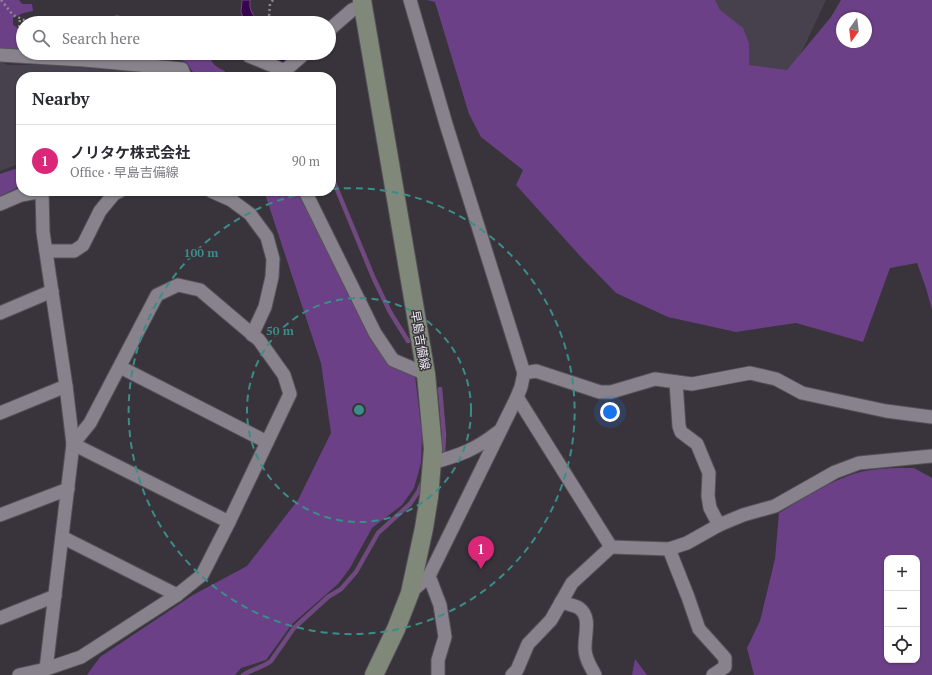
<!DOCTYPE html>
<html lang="en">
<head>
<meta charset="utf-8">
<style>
  :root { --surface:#fff; --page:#f7f7f7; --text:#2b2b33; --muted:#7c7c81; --line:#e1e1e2; --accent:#db2777 }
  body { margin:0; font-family:"PT Serif","Noto Sans JP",serif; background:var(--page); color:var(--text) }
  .controls { position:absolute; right:12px; bottom:12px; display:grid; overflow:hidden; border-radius:8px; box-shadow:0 1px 3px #0004 }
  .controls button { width:36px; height:36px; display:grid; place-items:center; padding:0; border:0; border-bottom:1px solid var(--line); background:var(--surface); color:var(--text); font:20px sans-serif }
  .compass { position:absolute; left:836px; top:12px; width:36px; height:36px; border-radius:50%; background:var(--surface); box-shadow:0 1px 3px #0004; rotate:194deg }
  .you { position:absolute; left:610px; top:412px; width:14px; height:14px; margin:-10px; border:3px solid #fff; border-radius:50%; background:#1a73e8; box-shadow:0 0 0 6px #1a73e833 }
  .badge { display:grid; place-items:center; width:26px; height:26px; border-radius:50%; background:var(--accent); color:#fff; font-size:13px; font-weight:700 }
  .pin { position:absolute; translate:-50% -33px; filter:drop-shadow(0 1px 2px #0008) }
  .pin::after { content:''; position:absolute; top:21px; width:14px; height:12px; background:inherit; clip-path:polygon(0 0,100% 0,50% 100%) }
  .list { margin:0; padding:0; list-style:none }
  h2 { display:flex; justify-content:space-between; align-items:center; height:52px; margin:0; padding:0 16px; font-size:17px }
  h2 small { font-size:13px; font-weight:400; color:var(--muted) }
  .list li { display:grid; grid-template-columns:26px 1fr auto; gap:12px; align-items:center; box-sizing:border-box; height:72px; padding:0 16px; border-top:1px solid var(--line) }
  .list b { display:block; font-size:15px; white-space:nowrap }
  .list p { margin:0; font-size:13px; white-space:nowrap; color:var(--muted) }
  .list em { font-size:13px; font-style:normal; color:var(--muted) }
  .icon { flex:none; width:22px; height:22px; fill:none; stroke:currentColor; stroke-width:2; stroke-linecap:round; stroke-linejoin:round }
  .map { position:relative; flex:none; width:932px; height:675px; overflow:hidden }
  .search { position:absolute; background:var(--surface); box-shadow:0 1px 3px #0004; left:16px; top:16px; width:320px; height:44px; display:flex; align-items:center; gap:10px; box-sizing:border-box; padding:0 14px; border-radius:22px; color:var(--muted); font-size:15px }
  .panel { position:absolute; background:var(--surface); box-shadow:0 1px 3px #0004; left:16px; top:72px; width:320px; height:124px; border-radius:16px }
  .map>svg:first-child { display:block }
</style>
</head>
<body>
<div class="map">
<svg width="932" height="675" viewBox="0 0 932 675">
  <rect width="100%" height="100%" fill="#39343c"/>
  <g fill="#47404d">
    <polygon points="697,0 826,0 789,79 744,73"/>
    <polygon points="0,62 8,65 52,65 119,71 154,72 170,75 173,77 21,77 21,163 0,171"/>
  </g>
  <g fill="#6c4086" fill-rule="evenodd">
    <polygon points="0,0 19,0 22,4 32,4 33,11 23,13 13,18 13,25 23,31 23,52 0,50"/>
    <path d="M427 0H715L720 10 743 28 749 43V65L787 70 831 17 841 0H932V310L926 288 917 263 890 268 863 342 796 323 736 332 668 317 616 293 581 257 516 185 523 170 481 137 469 114 435 2ZM842 18H866V42H842Z"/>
    <path d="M89 53H209C210 63 216 67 225 71L223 77H196L187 63 176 57 131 58Z"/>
    <polygon points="21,167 21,186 0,196 0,174"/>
    <polygon points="264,191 301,191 370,339 390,366 415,376 422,435 421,463 414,488 402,505 372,528 350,568 338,584 292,624 266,660 241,668 235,675 87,675 100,657 193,595 247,566 298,500 331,433 321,363"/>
    <path d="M914 468 932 478V675H754L747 648 760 621 775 559 779 513C802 499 827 483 853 474 872 468 893 468 914 468ZM887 558H917V660H887Z"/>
    <polygon points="635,659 647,675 632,675"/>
  </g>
  <g fill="#390450" stroke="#6f497f">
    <path d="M242 0H250C249 11 253 16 261 23H245L241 12Z"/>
    <polygon points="116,15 140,23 118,23 113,21"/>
    <polygon points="270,53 286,53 285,62 280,64"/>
  </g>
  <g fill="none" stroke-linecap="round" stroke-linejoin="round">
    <g stroke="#6f497f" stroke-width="4.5">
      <polyline points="331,175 374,279 390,312 408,341"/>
      <polyline points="440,389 444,435 443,452"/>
      <path d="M243 675C252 669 262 668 271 661L294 628 328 597 341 589 356 572 378 533 410 504 418 492 422 483"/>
    </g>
    <g stroke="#555158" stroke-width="15">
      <g id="street">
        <polyline points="410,0 446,124 524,373 521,387 517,397 429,576 410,593"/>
        <polyline points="329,30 352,10 363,5"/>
        <polyline points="0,55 84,60 182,69 185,77"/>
        <polyline points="249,56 283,70 289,67 305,53"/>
        <polyline points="42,191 43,232 66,386 73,444 46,669"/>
        <polyline points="211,191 231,200 250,214 267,237 273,259 272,277 265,307 252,335"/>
        <polyline points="305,191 375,333 393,360 426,374"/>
        <polyline points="0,204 21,195 43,191"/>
        <polyline points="46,251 74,251 83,245 100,211 114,194 120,191"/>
        <polyline points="0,313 52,291"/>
        <polyline points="120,367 267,442"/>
        <polyline points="524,373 536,371 600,392 611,392 655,379 692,384 750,373 776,379 802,393 886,411 932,417"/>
        <polyline points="676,382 679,426 681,432 697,444 709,473 708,496 710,508 719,525"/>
        <polyline points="0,413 66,386"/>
        <polyline points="73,444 229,522"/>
        <path d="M432 463C460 455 475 450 498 432"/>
        <polyline points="0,515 68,489"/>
        <polyline points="62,537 177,595"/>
        <polyline points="611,547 669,549 688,597 699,629 725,658 725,667 713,675"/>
        <polyline points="669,549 687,543 719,525 743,515 775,506 835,472 859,463 932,456"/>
        <polyline points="429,576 440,605 445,637 438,660 438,675"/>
        <path d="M561 602C566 604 574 605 579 608 592 617 584 636 585 649 585 659 591 667 595 675"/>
        <polyline points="0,618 55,596"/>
        <polyline points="19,675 46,669 81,657 177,595 202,575 229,522 290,394 284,375 259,340 200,290 178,285 157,295 90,423 73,444"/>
        <polyline points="512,675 517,670 528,644 551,620 572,583 611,547 517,397"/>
      </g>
    </g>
    <g stroke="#555158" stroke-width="20">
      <polyline id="secondary" points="362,0 426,374 433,449 429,497 424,528 410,593 396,629 374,675"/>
    </g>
    <g stroke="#8e8a91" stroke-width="2.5" stroke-dasharray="2 3" stroke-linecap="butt">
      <polyline points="1,0 13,15 24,20 61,23"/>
      <polyline points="273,0 270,4 269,16 274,23"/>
      <polyline points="109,23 113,15"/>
      <polyline points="18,42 20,18"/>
    </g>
    <use href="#street" stroke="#87828b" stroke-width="13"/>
    <use href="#secondary" stroke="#808879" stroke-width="18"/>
  </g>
  <g fill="none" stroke="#3b8d88" stroke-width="2" stroke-dasharray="7 5">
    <circle cx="359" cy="410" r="112"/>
    <path d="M332 189A223 223 0 1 1 316 191"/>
  </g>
  <g text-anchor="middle" stroke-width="3" stroke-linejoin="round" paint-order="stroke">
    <g font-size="12" fill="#ece9ee" stroke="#39343c">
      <text transform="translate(420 340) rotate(80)" y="4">早島吉備線</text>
    </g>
  </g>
  <circle cx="359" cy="410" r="6" fill="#3b8d88" stroke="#39343c" stroke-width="2"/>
  <g font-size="12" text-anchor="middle" font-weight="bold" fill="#3b8d88" stroke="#39343c" stroke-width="3" stroke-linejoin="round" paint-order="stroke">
    <text x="201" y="257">100 m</text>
    <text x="280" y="335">50 m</text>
  </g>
</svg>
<div class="controls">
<button>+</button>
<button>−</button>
<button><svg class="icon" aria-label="locate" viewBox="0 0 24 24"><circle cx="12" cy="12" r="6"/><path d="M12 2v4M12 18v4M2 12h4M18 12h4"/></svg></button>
</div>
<svg class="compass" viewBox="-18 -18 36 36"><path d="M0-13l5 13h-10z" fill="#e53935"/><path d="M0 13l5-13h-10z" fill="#7c7c81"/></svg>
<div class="you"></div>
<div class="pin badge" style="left:481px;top:569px">1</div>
<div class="search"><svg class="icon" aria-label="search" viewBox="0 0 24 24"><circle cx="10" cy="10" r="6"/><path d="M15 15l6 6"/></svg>Search here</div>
<section class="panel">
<h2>Nearby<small></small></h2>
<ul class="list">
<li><span class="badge">1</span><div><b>ノリタケ株式会社</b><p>Office · 早島吉備線</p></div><em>90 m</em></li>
</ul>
</section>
</div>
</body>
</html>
